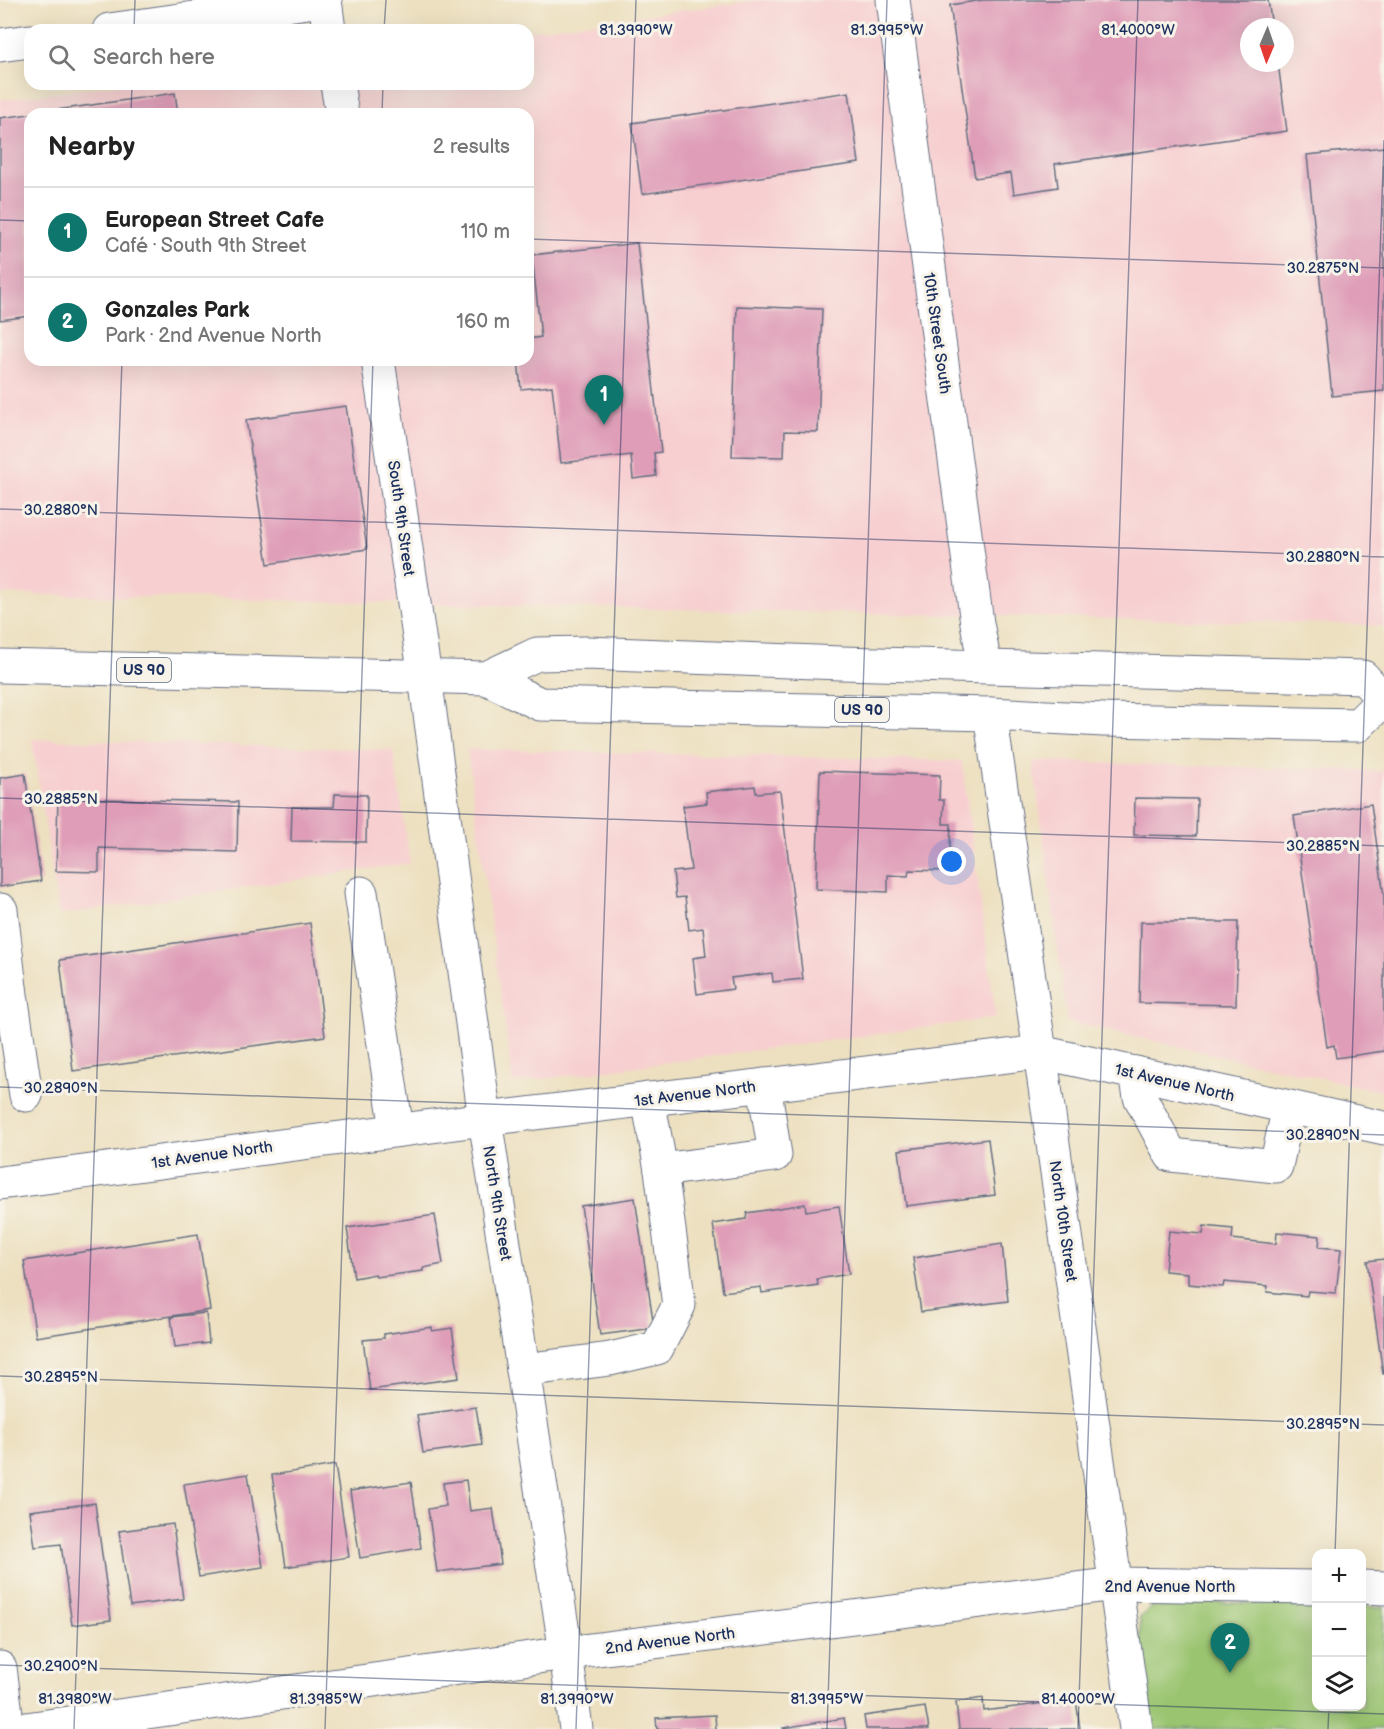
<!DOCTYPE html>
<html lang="en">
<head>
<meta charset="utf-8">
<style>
  :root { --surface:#fff; --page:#f2f2f2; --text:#222; --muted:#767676; --line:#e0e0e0; --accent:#0f766e }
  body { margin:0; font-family:"Balsamiq Sans",sans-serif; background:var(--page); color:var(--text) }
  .controls { position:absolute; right:18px; bottom:18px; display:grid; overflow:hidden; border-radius:12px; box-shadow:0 6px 24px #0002 }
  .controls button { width:54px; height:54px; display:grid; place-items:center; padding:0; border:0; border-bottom:2px solid var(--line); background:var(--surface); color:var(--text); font:30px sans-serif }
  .compass { position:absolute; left:1240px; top:18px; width:54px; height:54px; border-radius:50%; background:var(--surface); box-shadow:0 6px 24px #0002; rotate:182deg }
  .you { position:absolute; left:952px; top:862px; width:21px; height:21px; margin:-15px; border:4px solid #fff; border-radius:50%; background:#1a73e8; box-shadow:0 0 0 9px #1a73e833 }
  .badge { display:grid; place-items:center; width:39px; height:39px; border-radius:50%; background:var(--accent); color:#fff; font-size:20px; font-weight:700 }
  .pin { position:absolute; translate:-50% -50px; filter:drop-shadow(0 2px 3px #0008) }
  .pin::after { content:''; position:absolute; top:32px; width:21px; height:18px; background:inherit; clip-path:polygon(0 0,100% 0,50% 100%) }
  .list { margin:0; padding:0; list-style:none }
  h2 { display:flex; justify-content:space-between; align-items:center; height:78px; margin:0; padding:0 24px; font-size:26px }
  h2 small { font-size:20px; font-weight:400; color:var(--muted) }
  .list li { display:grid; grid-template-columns:39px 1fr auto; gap:18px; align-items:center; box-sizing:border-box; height:90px; padding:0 24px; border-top:2px solid var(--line) }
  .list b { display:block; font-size:22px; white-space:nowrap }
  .list p { margin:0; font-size:20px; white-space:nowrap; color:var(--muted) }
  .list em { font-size:20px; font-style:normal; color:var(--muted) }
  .icon { flex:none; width:33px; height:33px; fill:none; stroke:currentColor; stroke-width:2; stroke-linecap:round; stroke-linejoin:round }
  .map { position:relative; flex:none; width:1384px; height:1729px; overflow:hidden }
  .search { position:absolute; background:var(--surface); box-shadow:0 6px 24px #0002; left:24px; top:24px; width:510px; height:66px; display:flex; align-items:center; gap:15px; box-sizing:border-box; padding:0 21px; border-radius:18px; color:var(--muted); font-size:22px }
  .panel { position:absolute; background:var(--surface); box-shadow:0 6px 24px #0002; left:24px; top:108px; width:510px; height:258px; border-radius:18px }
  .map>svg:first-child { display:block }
</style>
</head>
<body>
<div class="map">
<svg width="1384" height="1729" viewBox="0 0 1384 1729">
  <rect width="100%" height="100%" fill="#f7f3e8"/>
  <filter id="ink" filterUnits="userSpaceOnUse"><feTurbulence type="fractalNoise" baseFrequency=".0167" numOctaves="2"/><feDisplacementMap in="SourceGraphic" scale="12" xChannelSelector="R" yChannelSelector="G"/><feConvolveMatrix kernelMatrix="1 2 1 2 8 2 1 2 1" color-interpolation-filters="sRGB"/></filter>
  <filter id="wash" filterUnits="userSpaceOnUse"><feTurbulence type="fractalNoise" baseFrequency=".008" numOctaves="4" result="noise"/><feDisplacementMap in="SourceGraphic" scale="24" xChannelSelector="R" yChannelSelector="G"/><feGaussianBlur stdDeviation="1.35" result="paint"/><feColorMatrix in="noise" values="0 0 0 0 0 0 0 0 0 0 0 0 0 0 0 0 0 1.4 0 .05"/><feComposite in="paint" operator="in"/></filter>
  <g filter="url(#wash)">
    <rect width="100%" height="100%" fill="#ede0c0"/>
    <g fill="#f7cfd0" fill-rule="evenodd">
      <path d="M759 0H1384V626L1344 624 0 594V100L124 84H528V31ZM1249 27H1285V63H1249ZM30 114H528V360H30Z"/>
      <polygon points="32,739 393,750 410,863 59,915"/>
      <polygon points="467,749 962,761 996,1018 513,1083"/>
      <polygon points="1033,761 1384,771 1384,1092 1067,1022"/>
    </g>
    <polygon fill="#9ac470" stroke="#5a7a67" stroke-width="1.5" points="1160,1601 1316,1605 1316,1706 1362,1706 1362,1606 1384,1607 1384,1729 1153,1729 1140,1639 1140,1617"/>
    <g id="blocks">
      <g fill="#df9db8">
        <polygon points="983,0 1268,0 1272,27 1249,27 1249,63 1278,63 1287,131 1055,164 1058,187 1014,194 1011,173 975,178 950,5"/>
        <polygon points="849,92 859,163 642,194 632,123"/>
        <polygon points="175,93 178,114 36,114 36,113"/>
        <polygon points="30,114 30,316 0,320 0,118"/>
        <polygon points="1384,147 1384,391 1332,396 1307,155"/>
        <polygon points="637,243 661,452 654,453 656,476 633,479 631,455 561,463 552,386 521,389 518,360 528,360 528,339 541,337 532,255"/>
        <polygon points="737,306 822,309 818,432 785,431 784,457 732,456"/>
        <polygon points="346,406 367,549 268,564 246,420"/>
        <polygon points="820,771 940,775 939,800 944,800 943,824 951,824 949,871 909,870 908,876 888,875 888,892 816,889"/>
        <polygon points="25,774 41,881 0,887 0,778"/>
        <polygon points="755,786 756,793 780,791 803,979 773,982 772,973 731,978 733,989 697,994 693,958 706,956 703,928 689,930 685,897 676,898 673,872 691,870 683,806 707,803 706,792"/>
        <polygon points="335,794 367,795 366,842 291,841 292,807 334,807"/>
        <polygon points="58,798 238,802 237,852 99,848 99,872 56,871"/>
        <polygon points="1135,798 1197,799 1196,836 1134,835"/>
        <polygon points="1371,804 1384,896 1384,1051 1336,1058 1334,1045 1327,1047 1294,816"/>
        <polygon points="1141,922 1238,922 1236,1005 1139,1003"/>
        <polygon points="310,923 325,1036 73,1071 60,960"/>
        <polygon points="988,1139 995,1195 906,1206 899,1150"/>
        <polygon points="635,1198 654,1328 600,1335 581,1206"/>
        <polygon points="805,1204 806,1211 839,1206 849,1274 817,1279 818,1285 762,1293 761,1287 723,1292 713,1224 746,1219 747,1213"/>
        <polygon points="435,1215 443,1264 423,1268 423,1271 376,1277 375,1274 354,1278 347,1228"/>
        <polygon points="1204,1226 1233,1229 1232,1239 1276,1244 1277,1232 1320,1236 1319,1247 1341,1249 1336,1293 1308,1291 1307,1296 1267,1292 1268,1286 1224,1282 1223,1287 1188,1284 1188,1273 1165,1271 1169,1231 1203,1234"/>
        <polygon points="198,1234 210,1310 36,1337 24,1261"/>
        <polygon points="1002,1244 1008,1301 921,1312 913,1258"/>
        <polygon points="1384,1259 1384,1374 1383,1374 1367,1261"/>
        <polygon points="206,1313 209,1343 175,1347 171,1317"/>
        <polygon points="432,1327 432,1331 452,1328 459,1378 370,1390 363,1340 384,1338 384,1334"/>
        <polygon points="476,1407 482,1445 423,1453 417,1415"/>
        <polygon points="335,1465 349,1557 286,1567 272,1475"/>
        <polygon points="248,1474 263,1567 199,1577 184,1484"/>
        <polygon points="466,1480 470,1511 493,1508 501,1564 437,1572 428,1509 446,1506 443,1483"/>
        <polygon points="411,1482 421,1548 360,1558 350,1491"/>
        <polygon points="95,1503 111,1620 72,1625 61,1544 35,1547 30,1511"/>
        <polygon points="173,1524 183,1599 130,1606 119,1531"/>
        <polygon points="983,1698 984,1711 1076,1699 1080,1729 959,1729 956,1702"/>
        <polygon points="925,1707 929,1729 866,1729 864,1716"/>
        <polygon points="715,1715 716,1729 657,1729 656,1718"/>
        <polygon points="844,1718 846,1729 784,1729 783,1728"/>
      </g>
    </g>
  </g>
  <g filter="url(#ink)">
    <use href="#blocks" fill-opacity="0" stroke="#646d80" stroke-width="1.5"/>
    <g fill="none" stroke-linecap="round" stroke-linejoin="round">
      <g stroke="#646d80" stroke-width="35">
        <g id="minor">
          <polyline points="325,0 329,30"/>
          <polyline points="893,0 977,623 985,666"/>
          <polyline points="109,30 322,0"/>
          <polyline points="0,45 30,41"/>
          <polyline points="337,84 342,114"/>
          <polyline points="378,360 425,677 485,1119 566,1653 576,1729"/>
          <polyline points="990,714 1040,1052 1136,1729"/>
          <polyline points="361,893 397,1130"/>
          <polyline points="10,988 26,1095"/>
          <polyline points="0,989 10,988 1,910"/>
          <polyline points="1136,1073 1140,1097 1171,1155 1276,1166 1289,1107"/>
          <polyline points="648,1099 661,1170 775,1155 764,1085"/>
          <polyline points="0,1183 485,1119 1040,1052 1384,1128"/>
          <polyline points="523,1370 610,1359 657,1348 679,1305 661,1170"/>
          <polyline points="1362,1587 1384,1588"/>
          <polyline points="0,1668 8,1729"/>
          <polyline points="26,1729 566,1653 1116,1584 1316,1587"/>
        </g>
      </g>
      <g stroke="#646d80" stroke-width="35">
        <g id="highway">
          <polyline points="0,666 486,678 540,704 990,714 1104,720 1358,725 1383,700"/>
          <polyline points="486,678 537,654 587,653 841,663 1363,677 1384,700"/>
        </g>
      </g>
      <use href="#minor" stroke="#fff" stroke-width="33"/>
      <use href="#highway" stroke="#fff" stroke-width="33"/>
    </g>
  </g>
  <path fill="none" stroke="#1b2f5e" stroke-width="1.5" stroke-opacity="0.45" d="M134 30 135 0M384 30 386 0M131 114 132 84M382 114 383 84M0 220 30 221M528 239 1384 268M0 509 1384 557M0 798 1384 846M0 1087 1384 1135M0 1376 1384 1425M1335 1554 1384 140M0 1665 1384 1714M74 1729 122 360M325 1729 373 360M576 1729 636 0M827 1729 887 0M1078 1729 1138 0M1328 1729 1329 1706"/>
  <g text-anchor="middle" stroke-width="6" stroke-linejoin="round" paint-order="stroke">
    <g fill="#f7f3e8" stroke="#5d6a87" stroke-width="1.5">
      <rect x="117" y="658" width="54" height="24" rx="4.5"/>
      <rect x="835" y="698" width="54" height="24" rx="4.5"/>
    </g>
    <g font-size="15" font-weight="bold" fill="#1b2f5e">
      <text x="144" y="675">US 90</text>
      <text x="862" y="715">US 90</text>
    </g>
    <g font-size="16" fill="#1b2f5e" stroke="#f7f3e8">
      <text transform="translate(938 333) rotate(82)" y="6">10th Street South</text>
      <text transform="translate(402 518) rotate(82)" y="6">South 9th Street</text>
      <text transform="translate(1175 1082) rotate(13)" y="6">1st Avenue North</text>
      <text transform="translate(695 1093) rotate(-7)" y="6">1st Avenue North</text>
      <text transform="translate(212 1154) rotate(-8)" y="6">1st Avenue North</text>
      <text transform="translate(498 1203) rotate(81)" y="6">North 9th Street</text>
      <text transform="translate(1064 1221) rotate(82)" y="6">North 10th Street</text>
      <text x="1170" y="1592">2nd Avenue North</text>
      <text transform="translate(670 1640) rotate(-7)" y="6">2nd Avenue North</text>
    </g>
  </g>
  <g font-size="15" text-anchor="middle" fill="#1b2f5e" stroke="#f7f3e8" stroke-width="6" stroke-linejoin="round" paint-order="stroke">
    <text x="636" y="35">81.3990°W</text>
    <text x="887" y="35">81.3995°W</text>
    <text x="1138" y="35">81.4000°W</text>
    <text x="1323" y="273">30.2875°N</text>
    <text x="61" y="515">30.2880°N</text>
    <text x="1323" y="562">30.2880°N</text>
    <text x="61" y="804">30.2885°N</text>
    <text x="1323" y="851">30.2885°N</text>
    <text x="61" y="1093">30.2890°N</text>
    <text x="1323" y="1140">30.2890°N</text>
    <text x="61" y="1382">30.2895°N</text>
    <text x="1323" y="1429">30.2895°N</text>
    <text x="61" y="1671">30.2900°N</text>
    <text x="75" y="1704">81.3980°W</text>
    <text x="326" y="1704">81.3985°W</text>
    <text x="577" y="1704">81.3990°W</text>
    <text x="827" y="1704">81.3995°W</text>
    <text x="1078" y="1704">81.4000°W</text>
  </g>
</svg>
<div class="controls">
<button>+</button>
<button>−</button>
<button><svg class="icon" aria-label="layers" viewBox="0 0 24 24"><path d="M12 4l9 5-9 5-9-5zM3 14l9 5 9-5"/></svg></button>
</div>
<svg class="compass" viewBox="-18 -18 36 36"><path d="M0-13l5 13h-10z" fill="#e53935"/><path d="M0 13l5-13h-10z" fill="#767676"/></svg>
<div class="you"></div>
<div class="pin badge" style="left:604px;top:425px">1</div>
<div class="pin badge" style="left:1230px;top:1673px">2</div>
<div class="search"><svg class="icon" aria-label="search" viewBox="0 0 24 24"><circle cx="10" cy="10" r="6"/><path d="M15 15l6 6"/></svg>Search here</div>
<section class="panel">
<h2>Nearby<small>2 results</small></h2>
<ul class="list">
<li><span class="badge">1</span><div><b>European Street Cafe</b><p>Café · South 9th Street</p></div><em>110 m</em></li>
<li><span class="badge">2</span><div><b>Gonzales Park</b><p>Park · 2nd Avenue North</p></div><em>160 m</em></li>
</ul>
</section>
</div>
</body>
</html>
